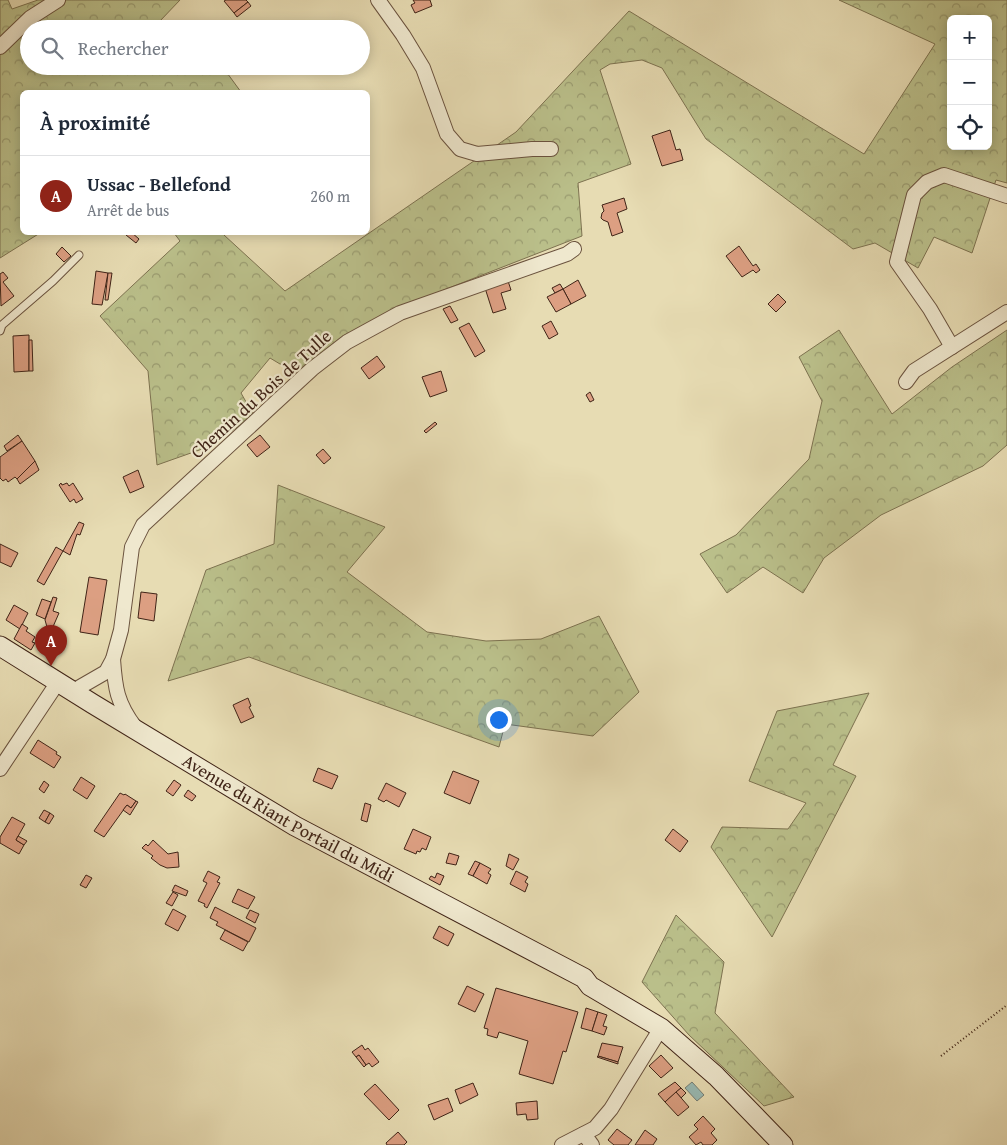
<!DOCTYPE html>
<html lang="fr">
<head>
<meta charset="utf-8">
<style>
  :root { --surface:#fff; --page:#f2f2f3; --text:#1f2937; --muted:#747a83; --line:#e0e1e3; --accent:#8f2418 }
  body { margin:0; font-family:"Gentium Book Plus",serif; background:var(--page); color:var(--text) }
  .controls { position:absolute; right:15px; top:15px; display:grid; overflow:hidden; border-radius:8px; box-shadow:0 2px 12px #0003 }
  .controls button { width:45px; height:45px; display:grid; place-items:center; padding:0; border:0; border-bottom:1px solid var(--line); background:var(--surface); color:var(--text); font:25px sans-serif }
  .you { position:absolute; left:498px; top:719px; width:18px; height:18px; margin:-12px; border:4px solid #fff; border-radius:50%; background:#1a73e8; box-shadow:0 0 0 8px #1a73e833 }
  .badge { display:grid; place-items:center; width:32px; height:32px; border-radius:50%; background:var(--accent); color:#fff; font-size:16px; font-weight:700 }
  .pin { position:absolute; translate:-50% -41px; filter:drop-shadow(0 1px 2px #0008) }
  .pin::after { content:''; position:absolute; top:26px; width:18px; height:15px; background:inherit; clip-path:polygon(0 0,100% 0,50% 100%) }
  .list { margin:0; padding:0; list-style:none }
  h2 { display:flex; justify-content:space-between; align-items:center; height:65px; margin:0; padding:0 20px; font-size:21px }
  h2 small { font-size:16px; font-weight:400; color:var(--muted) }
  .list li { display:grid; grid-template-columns:32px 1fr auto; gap:15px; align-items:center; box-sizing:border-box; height:80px; padding:0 20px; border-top:1px solid var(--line) }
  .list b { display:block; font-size:19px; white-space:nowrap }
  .list p { margin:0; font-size:16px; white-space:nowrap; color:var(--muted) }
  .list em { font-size:16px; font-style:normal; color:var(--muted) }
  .icon { flex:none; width:28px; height:28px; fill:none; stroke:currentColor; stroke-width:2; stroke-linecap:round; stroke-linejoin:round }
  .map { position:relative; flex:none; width:1007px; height:1145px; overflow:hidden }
  .search { position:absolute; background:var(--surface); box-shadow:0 2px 12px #0003; left:20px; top:20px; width:350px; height:55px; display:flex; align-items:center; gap:12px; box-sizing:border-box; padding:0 18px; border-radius:28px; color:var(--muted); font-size:19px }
  .panel { position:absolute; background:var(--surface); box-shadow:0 2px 12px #0003; left:20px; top:90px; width:350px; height:145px; border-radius:8px }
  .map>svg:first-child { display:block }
</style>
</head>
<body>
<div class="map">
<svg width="1007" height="1145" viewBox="0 0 1007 1145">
  <defs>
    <pattern id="forest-crowns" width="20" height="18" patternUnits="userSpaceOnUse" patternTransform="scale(1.25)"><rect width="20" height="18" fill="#babf8a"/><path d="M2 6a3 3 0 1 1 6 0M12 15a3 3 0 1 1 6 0" fill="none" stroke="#999b70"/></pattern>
  </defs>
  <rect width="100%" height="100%" fill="#e7dcb3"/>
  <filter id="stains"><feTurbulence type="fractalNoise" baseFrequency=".004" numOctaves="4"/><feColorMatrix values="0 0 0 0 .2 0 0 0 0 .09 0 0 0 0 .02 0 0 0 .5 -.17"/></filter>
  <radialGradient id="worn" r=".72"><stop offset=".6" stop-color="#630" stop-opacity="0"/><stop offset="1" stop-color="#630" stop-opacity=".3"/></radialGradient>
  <g fill="url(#forest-crowns)" stroke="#7d7250" fill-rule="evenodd">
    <polygon points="0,0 8,0 12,9 38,0 180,0 159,22 163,29 29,29 29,66 187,66 192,74 199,66 222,66 241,92 22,92 22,232 40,233 0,258"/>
    <path d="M839 0H1007V183L996 180 972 253 934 237 918 268 875 243 853 249 706 139 662 68 642 60 610 64 600 70 631 164 578 183 582 236 390 311 295 373 270 358 241 393 254 416 205 448 157 465 148 371 100 316 180 241 174 233H227L224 235 285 291 516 132 629 11 864 154 935 44ZM951 19H988V146H951Z"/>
    <polygon points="839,330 892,414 952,367 1007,330 1007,445 983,466 881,515 824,558 803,593 763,567 727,593 700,554 736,535 809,459 822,401 799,357"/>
    <polygon points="278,485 385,527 347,572 427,632 486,641 541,639 599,616 639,692 593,736 505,724 499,747 249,657 168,681 206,570 274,544"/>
    <polygon points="869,693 833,765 856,776 772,937 711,847 722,827 788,829 806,803 749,781 777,711"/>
    <polygon points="676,915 724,962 715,1013 794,1097 764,1106 689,1035 642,982"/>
  </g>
  <polygon fill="#98bab4" stroke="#757e75" points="692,1082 704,1095 697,1101 685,1088"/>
  <g fill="#dc9f82" stroke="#402417">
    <polygon points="226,0 246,0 248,2 234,13 224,1"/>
    <polygon points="413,0 430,0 432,6 415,13 411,5 415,3"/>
    <polygon points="248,2 251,6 237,17 234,13"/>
    <polygon points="670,130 676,150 680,149 683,160 662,166 652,136"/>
    <polygon points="624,198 627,209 617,213 623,232 612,236 608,222 603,220 601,218 602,213 604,211 602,205"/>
    <polygon points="128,232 131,232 139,239 136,243 126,235"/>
    <polygon points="739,246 753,266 756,264 760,270 756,273 753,270 742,277 726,256"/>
    <polygon points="62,247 71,256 64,262 56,254"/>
    <polygon points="96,271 108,273 102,305 92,304"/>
    <polygon points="3,272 8,278 3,282 14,296 1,306 0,274"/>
    <polygon points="108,273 112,273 108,300 105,300"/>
    <polygon points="578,280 586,296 571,304 563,289"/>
    <polygon points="508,281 511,290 501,293 506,309 493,313 485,288"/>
    <polygon points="560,284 563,289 555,293 552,288"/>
    <polygon points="563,289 571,304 556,312 547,297"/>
    <polygon points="778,294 786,302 776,312 768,304"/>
    <polygon points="450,306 458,320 451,323 443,309"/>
    <polygon points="551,321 558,334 549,339 542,326"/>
    <polygon points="469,323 485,351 475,357 459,328"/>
    <polygon points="29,335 29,371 14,372 13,336"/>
    <polygon points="29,340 32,340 33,371 29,371"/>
    <polygon points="377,356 385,367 369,379 361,368"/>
    <polygon points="441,371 447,391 430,397 422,377"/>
    <polygon points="590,392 594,400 590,402 586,395"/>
    <polygon points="435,422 437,424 426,433 424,431"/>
    <polygon points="18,435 22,441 7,451 4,446"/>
    <polygon points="260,435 270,447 257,457 247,445"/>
    <polygon points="22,441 35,461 17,479 15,477 8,482 6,479 3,481 0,478 0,457"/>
    <polygon points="323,449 331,458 324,464 316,455"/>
    <polygon points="35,461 39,470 20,484 17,479"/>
    <polygon points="138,470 144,487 130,493 123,477"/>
    <polygon points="61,483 62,485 67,483 69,486 73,483 83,499 76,503 74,499 70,502 59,485"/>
    <polygon points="79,522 84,524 80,535 77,534 70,555 63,551"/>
    <polygon points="0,544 18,553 11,567 0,562"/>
    <polygon points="56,547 63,551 44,585 37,581"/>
    <polygon points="89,577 107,580 98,635 80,632"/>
    <polygon points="141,592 157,594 154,621 138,618"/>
    <polygon points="53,597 57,598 53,611 59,613 52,629 47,627 45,620"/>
    <polygon points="42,599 51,602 45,619 36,615"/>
    <polygon points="14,605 28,613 20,629 6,620"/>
    <polygon points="22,624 28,628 26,631 35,637 32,642 35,643 31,650 14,639"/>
    <polygon points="248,698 251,706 249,707 254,717 241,723 233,705"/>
    <polygon points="38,740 57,752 56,754 61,757 54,768 30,753"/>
    <polygon points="318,768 338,776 332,789 313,781"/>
    <polygon points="453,771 479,781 470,804 444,793"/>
    <polygon points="81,777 95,786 87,799 73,790"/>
    <polygon points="174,780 181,785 173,796 166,791"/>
    <polygon points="44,781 49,785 44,793 39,789"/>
    <polygon points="386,783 406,793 399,807 386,800 384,802 378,799"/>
    <polygon points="188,790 196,796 192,801 184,796"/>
    <polygon points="120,793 124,795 125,794 136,801 131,808 127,805 104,837 94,831"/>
    <polygon points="136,801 138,802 130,815 123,810 127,805 131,808"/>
    <polygon points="365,803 371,805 367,822 361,820"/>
    <polygon points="44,810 50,813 45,822 39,818"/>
    <polygon points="50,813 54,816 49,824 45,822"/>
    <polygon points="12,817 25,824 16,840 24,845 19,854 0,843 0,837"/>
    <polygon points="413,829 431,837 426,850 422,848 420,852 417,851 416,854 404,849"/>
    <polygon points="673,829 688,841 680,852 665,840"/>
    <polygon points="18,836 27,841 24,845 16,840"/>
    <polygon points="153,840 168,854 178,852 179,867 167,868 160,865 151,858 153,856 142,848 146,844 148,846"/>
    <polygon points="449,853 459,856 456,865 446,863"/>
    <polygon points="509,854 519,859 513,870 506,866"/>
    <polygon points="475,861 480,863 473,876 468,874"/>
    <polygon points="480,863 491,869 488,873 491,875 487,884 473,876"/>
    <polygon points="208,871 220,877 217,882 220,883 207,908 204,906 205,904 198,901 207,883 203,881"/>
    <polygon points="516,871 528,877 525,882 528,884 525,892 510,884"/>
    <polygon points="437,873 444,876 440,885 429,879 431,876 435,878"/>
    <polygon points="86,875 92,878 86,888 80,885"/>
    <polygon points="175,885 188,891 186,896 172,891"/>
    <polygon points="238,889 255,897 248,909 232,902"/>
    <polygon points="173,892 178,895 172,906 166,903"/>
    <polygon points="215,907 256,928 249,942 216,925 218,922 210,918"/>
    <polygon points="173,909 186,916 178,931 165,924"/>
    <polygon points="250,910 259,914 255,923 246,918"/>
    <polygon points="439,926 454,934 448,946 433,938"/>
    <polygon points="225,930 248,942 243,951 220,939"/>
    <polygon points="467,986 484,994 475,1012 458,1004"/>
    <polygon points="496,988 578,1012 566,1052 563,1051 553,1084 519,1074 528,1041 499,1032 497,1038 487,1035 488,1029 484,1028"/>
    <polygon points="586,1008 598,1012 592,1031 581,1028"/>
    <polygon points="598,1012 607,1015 603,1026 607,1027 604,1035 592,1031"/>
    <polygon points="602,1043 623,1047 618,1062 598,1056"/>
    <polygon points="362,1045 365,1050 368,1048 379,1062 372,1067 369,1063 366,1065 359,1055 356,1057 352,1052"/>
    <polygon points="359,1055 366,1065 364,1067 356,1057"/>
    <polygon points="661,1055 673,1068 661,1078 649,1066"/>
    <polygon points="598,1056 618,1062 618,1064 597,1057"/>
    <polygon points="675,1082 681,1088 665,1102 658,1094"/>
    <polygon points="473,1083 478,1095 460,1104 455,1090"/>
    <polygon points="375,1084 399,1110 389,1120 364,1094"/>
    <polygon points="681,1088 686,1093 681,1098 676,1092"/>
    <polygon points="676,1092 689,1107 678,1116 665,1102"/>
    <polygon points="448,1098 453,1111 434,1120 428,1105"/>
    <polygon points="537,1101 538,1119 527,1120 526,1114 517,1115 516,1103"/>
    <polygon points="703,1116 715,1129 711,1133 717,1140 712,1145 703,1145 701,1142 696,1145 689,1137 698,1129 694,1125"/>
    <polygon points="617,1129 632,1140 628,1145 614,1145 608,1140"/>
    <polygon points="645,1130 657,1139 653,1145 635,1145"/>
    <polygon points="398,1132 407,1142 404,1145 387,1145 386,1143"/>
  </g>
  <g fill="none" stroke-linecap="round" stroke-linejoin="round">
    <g stroke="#6a523e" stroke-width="9">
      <polyline id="service" points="0,331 2,325 53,281 79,255"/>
    </g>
    <g stroke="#6a523e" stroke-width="16">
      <g id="minor">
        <polyline points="378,0 403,35 423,68 447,134 460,149 477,154 532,149 551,149"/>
        <polyline points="0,47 30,18 58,0"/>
        <polyline points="952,347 930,309 897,262 914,195 927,182 944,175 1007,196"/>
        <polyline points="906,382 914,371 1007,312"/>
        <path d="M113 659C115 688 117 703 135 727"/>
        <polyline points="75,693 80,687 106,672 113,659 121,630 132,547 143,525 312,369 347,342 400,313 567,254 574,249"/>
        <polyline points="0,769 58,682"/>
        <polyline points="584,1134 592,1145"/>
        <polyline points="562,1145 595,1128 611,1109 661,1028"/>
      </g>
    </g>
    <g stroke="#402417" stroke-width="21">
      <g id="secondary">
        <path id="s1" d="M0 646 93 704 295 826 584 978 590 986 661 1028 716 1076 783 1145"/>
      </g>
    </g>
    <polyline stroke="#402417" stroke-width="2" stroke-dasharray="1 2.5" stroke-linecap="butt" points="941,1056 1007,1005"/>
    <use href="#service" stroke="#efe8ce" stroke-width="7"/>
    <use href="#minor" stroke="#efe8ce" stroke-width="14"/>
    <use href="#secondary" stroke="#efe8ce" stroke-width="19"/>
  </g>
  <g text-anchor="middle" stroke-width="4.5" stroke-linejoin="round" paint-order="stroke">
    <g font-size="18" fill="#402417" stroke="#efe8ce">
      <text transform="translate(261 394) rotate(-42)" y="6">Chemin du Bois de Tulle</text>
      <text dy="6" stroke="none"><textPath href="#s1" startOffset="336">Avenue du Riant Portail du Midi</textPath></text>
    </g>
  </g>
  <rect width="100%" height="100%" filter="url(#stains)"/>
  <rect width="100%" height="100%" fill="url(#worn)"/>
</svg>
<div class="controls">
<button>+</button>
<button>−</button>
<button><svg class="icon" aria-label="locate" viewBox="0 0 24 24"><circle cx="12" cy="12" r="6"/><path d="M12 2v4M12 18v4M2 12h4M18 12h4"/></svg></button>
</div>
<div class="you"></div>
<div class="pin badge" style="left:51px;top:666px">A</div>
<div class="search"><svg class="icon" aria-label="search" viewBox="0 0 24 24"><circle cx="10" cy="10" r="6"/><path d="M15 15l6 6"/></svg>Rechercher</div>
<section class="panel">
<h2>À proximité<small></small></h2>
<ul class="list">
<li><span class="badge">A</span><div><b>Ussac - Bellefond</b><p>Arrêt de bus</p></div><em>260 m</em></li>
</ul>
</section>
</div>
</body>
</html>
